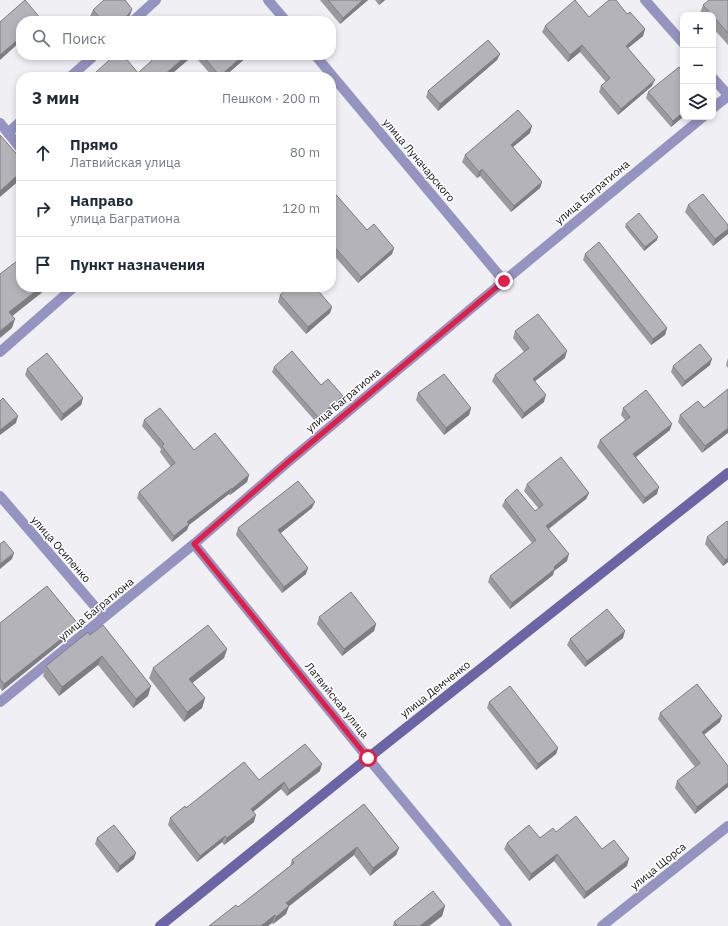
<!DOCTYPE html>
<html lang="ru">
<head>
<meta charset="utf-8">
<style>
  :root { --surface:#fff; --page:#f2f2f3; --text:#1f2937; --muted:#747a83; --line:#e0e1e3 }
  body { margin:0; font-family:"IBM Plex Sans",sans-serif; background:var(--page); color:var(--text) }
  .controls { position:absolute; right:12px; top:12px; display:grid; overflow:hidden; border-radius:8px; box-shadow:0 2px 6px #0003 }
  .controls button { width:36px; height:36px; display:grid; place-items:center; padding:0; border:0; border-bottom:1px solid var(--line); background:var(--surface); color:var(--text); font:20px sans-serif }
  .stop { position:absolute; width:12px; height:12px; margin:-9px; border:3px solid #e11d48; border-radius:50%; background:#fff }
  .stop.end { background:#e11d48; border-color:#fff; box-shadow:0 1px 4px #0008 }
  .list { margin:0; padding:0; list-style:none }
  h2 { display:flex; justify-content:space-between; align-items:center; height:52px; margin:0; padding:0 16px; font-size:17px }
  h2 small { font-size:13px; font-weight:400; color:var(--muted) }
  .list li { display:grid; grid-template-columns:26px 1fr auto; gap:12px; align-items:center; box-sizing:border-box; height:56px; padding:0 16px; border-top:1px solid var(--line) }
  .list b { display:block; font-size:15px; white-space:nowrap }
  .list p { margin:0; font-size:13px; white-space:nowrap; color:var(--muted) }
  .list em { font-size:13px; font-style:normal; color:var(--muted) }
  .icon { flex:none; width:22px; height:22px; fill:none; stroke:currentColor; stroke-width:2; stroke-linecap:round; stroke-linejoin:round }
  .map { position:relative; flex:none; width:728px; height:926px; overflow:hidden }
  .search { position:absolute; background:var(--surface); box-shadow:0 2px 6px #0003; left:16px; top:16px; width:320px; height:44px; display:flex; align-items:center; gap:10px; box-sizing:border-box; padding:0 14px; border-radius:16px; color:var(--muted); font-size:15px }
  .panel { position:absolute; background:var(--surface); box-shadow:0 2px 6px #0003; left:16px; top:72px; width:320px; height:220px; border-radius:16px }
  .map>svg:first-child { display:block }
</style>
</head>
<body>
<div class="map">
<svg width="728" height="926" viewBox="0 0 728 926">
  <rect width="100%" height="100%" fill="#efeff4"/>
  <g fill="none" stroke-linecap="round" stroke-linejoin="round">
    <g stroke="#9593c0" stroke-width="10">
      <polyline points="133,21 156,0"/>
      <polyline points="70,77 95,55"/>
      <polyline points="8,133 21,121"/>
    </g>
    <g stroke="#9593c0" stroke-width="10">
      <polyline points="268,0 286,21"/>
      <polyline points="645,0 683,43"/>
      <polyline points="315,55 504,281"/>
      <polyline points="713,78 728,95"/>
      <polyline points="713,108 728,96"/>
      <polyline points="0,123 21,149"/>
      <polyline points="0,352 74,287"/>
      <polyline points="0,496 104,617"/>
      <polyline points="194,544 368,758 507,926"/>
      <polyline points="0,702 194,544 288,462 504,281 703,117"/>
      <polyline points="602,926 728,826"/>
    </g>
    <polyline stroke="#6b65a6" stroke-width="10" points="160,926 368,758 728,473"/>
  </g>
  <g fill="#9a9a9f">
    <polygon points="320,0 368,0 340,24"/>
    <polygon points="375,0 385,0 379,5"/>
    <polygon points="728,0 728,45 713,28 713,15 702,15 700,13 703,5"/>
    <polygon points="132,9 130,15 126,21 95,21 90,16 93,10"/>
    <polygon points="627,14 645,29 643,36 628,48 652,86 618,115 599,92 601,86 606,82 580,52 568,62 542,32 545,26 589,17"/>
    <polygon points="500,54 497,60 438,111 426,97 428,91"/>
    <polygon points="158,55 190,55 188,60 168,77 94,77 96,72 138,73"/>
    <polygon points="200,55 249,55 224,77 213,77 198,60"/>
    <polygon points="648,92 683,117 671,127 646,98"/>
    <polygon points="530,133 513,147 542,182 540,188 511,212 480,176 477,178 462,162 465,155"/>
    <polygon points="331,189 367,230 394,248 392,254 358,283 331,252"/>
    <polygon points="688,205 728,234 713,246 685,212"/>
    <polygon points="626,224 657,240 644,251 625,227"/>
    <polygon points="585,254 667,328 665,335 651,345 583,260"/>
    <polygon points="280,295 332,307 330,313 306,334 278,302"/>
    <polygon points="515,331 565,358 535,381 544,402 522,419 492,381 495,375 524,352 513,338"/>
    <polygon points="728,358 728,368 726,365"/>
    <polygon points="710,365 682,387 671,372 673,366"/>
    <polygon points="274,367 321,385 343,396 341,401 316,422 272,372"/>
    <polygon points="27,369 83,398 81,405 61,421 25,375"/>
    <polygon points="728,389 702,453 678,422 680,415 704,408"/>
    <polygon points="418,393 471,408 469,415 444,435 416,400"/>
    <polygon points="623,408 670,430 636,457 657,494 643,504 597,447 600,440 625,420 621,415"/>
    <polygon points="144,420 194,450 249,475 247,482 230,495 229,494 189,525 187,530 172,542 137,498 139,492 171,467 160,452 161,449 142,426"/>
    <polygon points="527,484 589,493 586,499 549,529 567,561 554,571 553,575 510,609 488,582 490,576 532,543 502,506 505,500 535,511 539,509 524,491"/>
    <polygon points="312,508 280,533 306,574 282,593 236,535 238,528"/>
    <polygon points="707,537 728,562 723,566 705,544"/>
    <polygon points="319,617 376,624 374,631 342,656 317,624"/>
    <polygon points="0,623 76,631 2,691 0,688"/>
    <polygon points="90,635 148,696 133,708 98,665 59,696 43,676 46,666"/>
    <polygon points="623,638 585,667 567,645 570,639"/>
    <polygon points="227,649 224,658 192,683 205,698 202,708 184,722 149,678 153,668"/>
    <polygon points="489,702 558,748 556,754 536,770 487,708"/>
    <polygon points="660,713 720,722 704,735 728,766 728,787 695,814 675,788 677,781 695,767 658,719"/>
    <polygon points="320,771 287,796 281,789 253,812 254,822 224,845 222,842 197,862 168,825 170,818 186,808 259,780"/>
    <polygon points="364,804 399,848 396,855 370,876 354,855 289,906 286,914 273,924 272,923 268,926 209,926 238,907 290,866 292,860"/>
    <polygon points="556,832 602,849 627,866 584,899 554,861 529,881 504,849 507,843 540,838"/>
    <polygon points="97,838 134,859 117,873 95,844"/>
    <polygon points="445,906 442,916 429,926 393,926 394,922"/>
  </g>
  <g fill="#7d7d82">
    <polygon points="363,0 368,0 340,24 343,18"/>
    <polygon points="381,0 385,0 379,5"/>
    <polygon points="132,9 130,15 127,20 126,21 121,21"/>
    <polygon points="645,29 643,36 623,52 626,46"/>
    <polygon points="21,37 21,41 0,60 0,55"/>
    <polygon points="582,45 580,52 568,62 570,55"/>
    <polygon points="500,54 497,60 438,111 440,104"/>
    <polygon points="187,55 190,55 188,60 168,77 162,77"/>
    <polygon points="244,55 249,55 224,77 220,77 220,76"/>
    <polygon points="655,80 652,86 618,115 621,109"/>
    <polygon points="683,112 683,117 671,127 673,121"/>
    <polygon points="532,126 530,133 508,151 511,145"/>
    <polygon points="482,169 480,176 477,178 479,172"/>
    <polygon points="21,172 21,179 0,197 0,191"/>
    <polygon points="542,182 540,188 511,212 514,206"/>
    <polygon points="728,229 728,234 713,246 715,239"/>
    <polygon points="658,237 657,240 644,251 645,247"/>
    <polygon points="394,248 392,254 358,283 361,277"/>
    <polygon points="41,287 49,287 6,321 9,312"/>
    <polygon points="332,307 330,313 306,334 308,327"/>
    <polygon points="15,319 12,328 0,338 0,331"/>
    <polygon points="667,328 665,335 651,345 653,339"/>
    <polygon points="567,351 565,358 530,385 533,379"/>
    <polygon points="712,359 710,365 682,387 685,381"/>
    <polygon points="546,395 544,402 522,419 524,413"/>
    <polygon points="343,396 341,401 316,422 318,417"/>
    <polygon points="83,398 81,405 61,421 63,414"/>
    <polygon points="471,408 469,415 444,435 446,428"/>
    <polygon points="18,416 16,423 0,435 0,430"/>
    <polygon points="672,424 670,430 631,461 633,454"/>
    <polygon points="728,428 728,433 702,453 705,446"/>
    <polygon points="249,475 247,482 230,495 232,489"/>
    <polygon points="659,487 657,494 643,504 645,498"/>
    <polygon points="232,488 229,494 189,525 187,530 172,542 174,536 187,522"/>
    <polygon points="589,493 586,499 544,532 546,526"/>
    <polygon points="315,502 312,508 276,537 278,530"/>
    <polygon points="14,553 12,559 0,569 0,564"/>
    <polygon points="569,554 567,561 554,571 553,575 510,609 512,603 554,567"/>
    <polygon points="728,558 728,562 723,566 725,560"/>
    <polygon points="308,568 306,574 282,593 284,587"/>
    <polygon points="376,624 374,631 342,656 344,649"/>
    <polygon points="79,625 76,631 2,691 4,684"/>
    <polygon points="625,631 623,638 585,667 587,661"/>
    <polygon points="227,649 224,658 186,688 189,679"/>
    <polygon points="102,656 98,665 59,696 62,687"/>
    <polygon points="151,686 148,696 133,708 136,699"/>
    <polygon points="205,698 202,708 184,722 187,712"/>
    <polygon points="722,716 720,722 699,738 702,732"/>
    <polygon points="558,748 556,754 536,770 538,764"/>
    <polygon points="322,764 320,771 287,796 289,790"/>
    <polygon points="284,782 281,789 249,815 251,809"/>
    <polygon points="728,783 728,787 695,814 697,807"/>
    <polygon points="256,815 254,822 224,845 227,838"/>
    <polygon points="225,836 222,842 197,862 200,856"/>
    <polygon points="357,847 354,855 283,911 286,903"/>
    <polygon points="399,848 396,855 370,876 373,868"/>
    <polygon points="136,853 134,859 117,873 120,866"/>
    <polygon points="557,854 554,861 529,881 531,874"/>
    <polygon points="629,859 627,866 584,899 586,892"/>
    <polygon points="289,906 286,914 273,924 276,917"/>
    <polygon points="445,906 442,916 429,926 420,926"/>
    <polygon points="275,915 272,923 268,926 261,926"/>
  </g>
  <g fill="#b3b3b9" stroke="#7d7d82">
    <polygon points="25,0 41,19 39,21 21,21 21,37 0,55 0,22"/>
    <polygon points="104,0 125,0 132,9 129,14 121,21 103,21 93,10"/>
    <polygon points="328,0 363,0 343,18"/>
    <polygon points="575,0 589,17 609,0 616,0 627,14 630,12 645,29 626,46 655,80 621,109 601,86 610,78 582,45 570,55 545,26"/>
    <polygon points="709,0 728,0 728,33 713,16 713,15 712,15 703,5"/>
    <polygon points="488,40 500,54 440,104 428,91"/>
    <polygon points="115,55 123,55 138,73 158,55 187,55 162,77 100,77 96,72"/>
    <polygon points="202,55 244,55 220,76"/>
    <polygon points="679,67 683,72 683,112 673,121 648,92"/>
    <polygon points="518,110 532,126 511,145 542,182 514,206 482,169 479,172 465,155"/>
    <polygon points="0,135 21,159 21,172 0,191"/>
    <polygon points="331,189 367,230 374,224 394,248 361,277 331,243"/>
    <polygon points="703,194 728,225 728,229 715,239 688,205"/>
    <polygon points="639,213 658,237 645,247 626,224"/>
    <polygon points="599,242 667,328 653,339 585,254"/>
    <polygon points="21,258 21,287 41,287 9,312 15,319 0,331 0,274"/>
    <polygon points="290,287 315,287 332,307 308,327 280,295"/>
    <polygon points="538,314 567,351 533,379 546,395 524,413 495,375 529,348 515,331"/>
    <polygon points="700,344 712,359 685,381 673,366"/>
    <polygon points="292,351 321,385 328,379 343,396 318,417 274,367"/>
    <polygon points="47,353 83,398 63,414 27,369"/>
    <polygon points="444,374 471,408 446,428 418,393"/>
    <polygon points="728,389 728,428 705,446 680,415 698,401 704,408"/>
    <polygon points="646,390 672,424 633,454 659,487 645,498 600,440 630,417 623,408"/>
    <polygon points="3,398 18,416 0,430 0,401"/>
    <polygon points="160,408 194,450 215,433 249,475 232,489 232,488 187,522 189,524 174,536 139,492 175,463 162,446 164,444 144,420"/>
    <polygon points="561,457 589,493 546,526 569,554 554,567 555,569 512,603 490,576 536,540 505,500 517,489 535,511 543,505 527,484"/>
    <polygon points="298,481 315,502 278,530 308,568 284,587 238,528"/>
    <polygon points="727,521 728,522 728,558 725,560 707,537"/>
    <polygon points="4,541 14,553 0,564 0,544"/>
    <polygon points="47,586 79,625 4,684 0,679 0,623"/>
    <polygon points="351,592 376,624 344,649 319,617"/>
    <polygon points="607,609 625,631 587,661 570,639"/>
    <polygon points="103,625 151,686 136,699 102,656 62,687 46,666 88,632 90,635"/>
    <polygon points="208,625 227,649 189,679 205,698 187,712 153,668"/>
    <polygon points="697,684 722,716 702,732 728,766 728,783 697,807 677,781 700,763 660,713"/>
    <polygon points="510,686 558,748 538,764 489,702"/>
    <polygon points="305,744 322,764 289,790 284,782 251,809 256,815 227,838 225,836 200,856 170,818 185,806 186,808 244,762 259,780"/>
    <polygon points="364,804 399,848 373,868 357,847 286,903 289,906 276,917 275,915 261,926 209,926 236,905 238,907 294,863 292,860"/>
    <polygon points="576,816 602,849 614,840 629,859 586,892 557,854 531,874 507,843 529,825 540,838 553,828 556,832"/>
    <polygon points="114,825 136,853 120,866 97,838"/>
    <polygon points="433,891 445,906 420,926 398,926 394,922"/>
  </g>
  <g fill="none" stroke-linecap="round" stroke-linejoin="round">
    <polyline stroke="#e11d48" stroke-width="5" points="368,758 194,544 288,462 504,281"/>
  </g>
  <g text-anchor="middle" stroke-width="3" stroke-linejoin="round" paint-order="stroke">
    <g font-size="11" fill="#131315" stroke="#fff">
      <text transform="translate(419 160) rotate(50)" y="4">улица Луначарского</text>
      <text transform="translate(592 192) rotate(-40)" y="4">улица Багратиона</text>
      <text transform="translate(343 400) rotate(-40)" y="4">улица Багратиона</text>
      <text transform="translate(61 549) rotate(49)" y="4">улица Осипенко</text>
      <text transform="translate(96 609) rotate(-39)" y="4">улица Багратиона</text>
      <text transform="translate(435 689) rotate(-38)" y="4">улица Демченко</text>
      <text transform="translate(337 700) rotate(51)" y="4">Латвийская улица</text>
      <text transform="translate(658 866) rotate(-39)" y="4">улица Щорса</text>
    </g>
  </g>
</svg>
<div class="controls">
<button>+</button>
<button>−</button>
<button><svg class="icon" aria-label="layers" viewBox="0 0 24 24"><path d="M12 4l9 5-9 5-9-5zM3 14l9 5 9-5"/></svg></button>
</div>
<div class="stop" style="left:368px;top:758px"></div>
<div class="stop end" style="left:504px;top:281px"></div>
<div class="search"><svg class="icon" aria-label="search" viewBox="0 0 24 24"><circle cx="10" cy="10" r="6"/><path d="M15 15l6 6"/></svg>Поиск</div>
<section class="panel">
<h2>3 мин<small>Пешком · 200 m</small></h2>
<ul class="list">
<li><svg class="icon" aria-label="ahead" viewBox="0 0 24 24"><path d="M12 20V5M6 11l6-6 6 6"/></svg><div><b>Прямо</b><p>Латвийская улица</p></div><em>80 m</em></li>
<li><svg class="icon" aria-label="right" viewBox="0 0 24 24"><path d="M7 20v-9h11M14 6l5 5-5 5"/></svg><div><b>Направо</b><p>улица Багратиона</p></div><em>120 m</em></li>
<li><svg class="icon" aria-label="arrive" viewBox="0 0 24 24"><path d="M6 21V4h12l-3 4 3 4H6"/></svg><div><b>Пункт назначения</b></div></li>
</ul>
</section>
</div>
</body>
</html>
